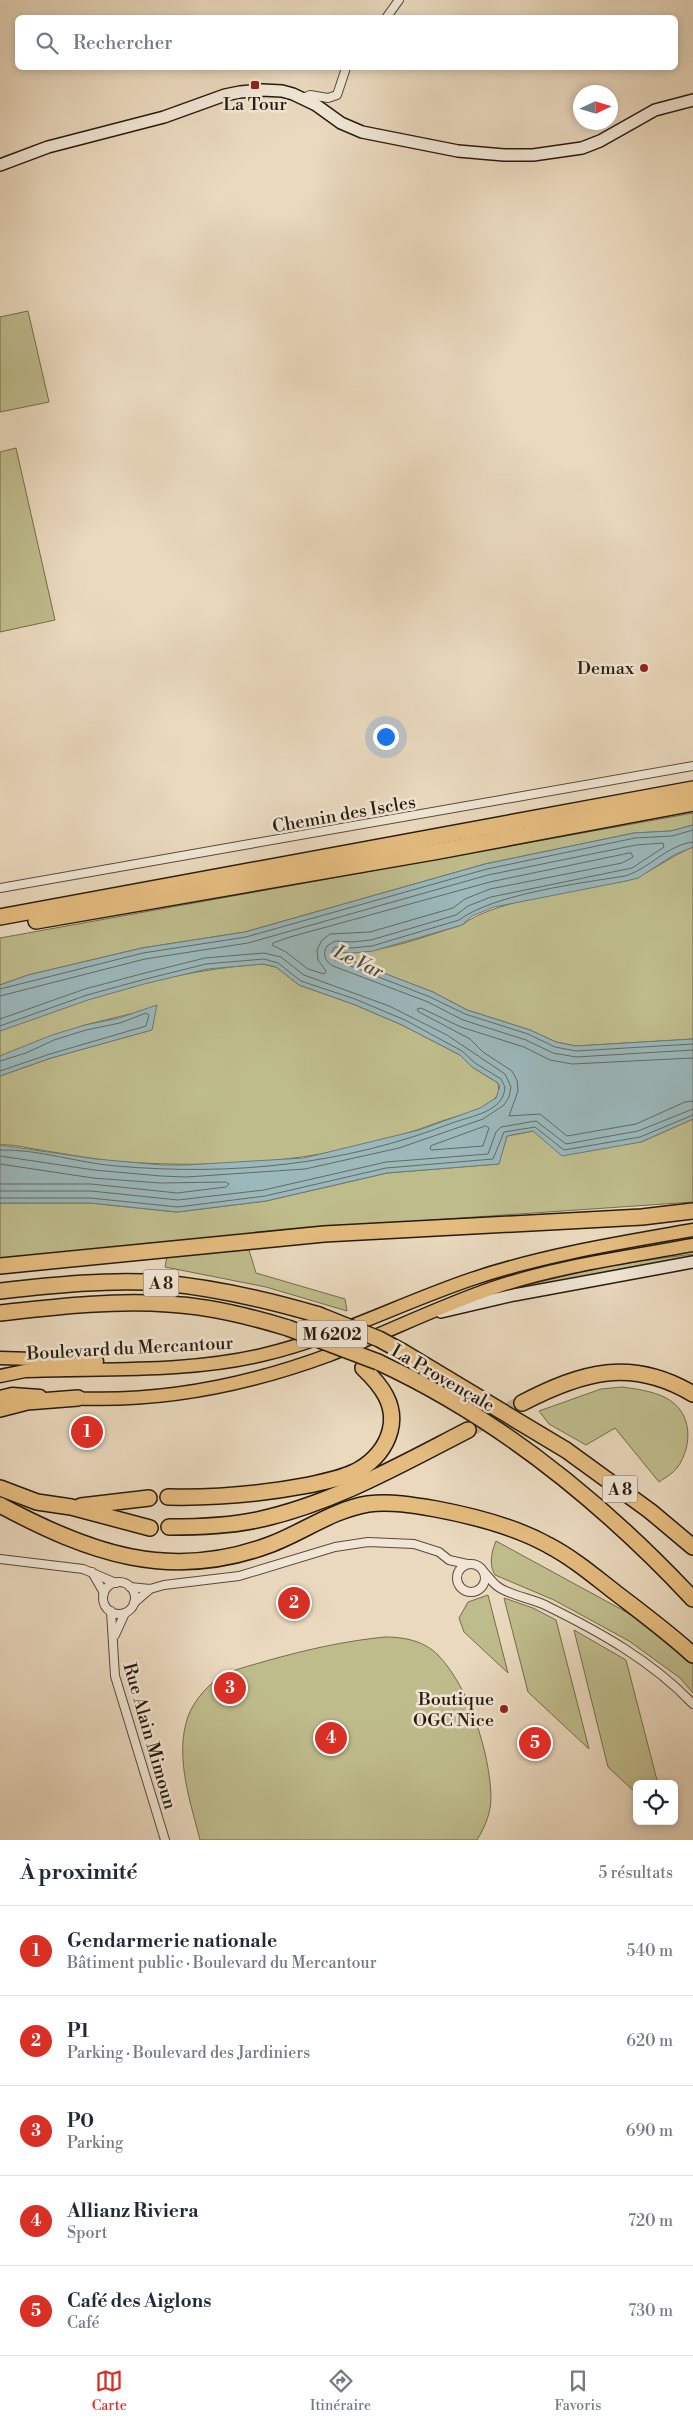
<!DOCTYPE html>
<html lang="fr">
<head>
<meta charset="utf-8">
<style>
  :root { --surface:#fff; --page:#f2f2f3; --text:#1f2937; --muted:#747a83; --line:#e0e1e3; --accent:#d93025 }
  body { margin:0; font-family:"Libre Bodoni",serif; background:var(--page); color:var(--text) }
  .controls { position:absolute; right:15px; bottom:15px; display:grid; overflow:hidden; border-radius:8px; box-shadow:0 2px 8px #0003 }
  .controls button { width:45px; height:45px; display:grid; place-items:center; padding:0; border:0; border-bottom:1px solid var(--line); background:var(--surface); color:var(--text); font:25px sans-serif }
  .compass { position:absolute; left:573px; top:85px; width:45px; height:45px; border-radius:50%; background:var(--surface); box-shadow:0 2px 8px #0003; rotate:86deg }
  .you { position:absolute; left:385px; top:736px; width:18px; height:18px; margin:-12px; border:4px solid #fff; border-radius:50%; background:#1a73e8; box-shadow:0 0 0 8px #1a73e833 }
  .badge { display:grid; place-items:center; width:32px; height:32px; border-radius:50%; background:var(--accent); color:#fff; font-size:16px; font-weight:700 }
  .pin { position:absolute; translate:-50% -50%; border:2px solid #fff; box-shadow:0 1px 5px #0006 }
  .list { margin:0; padding:0; list-style:none }
  h2 { display:flex; justify-content:space-between; align-items:center; height:65px; margin:0; padding:0 20px; font-size:21px }
  h2 small { font-size:16px; font-weight:400; color:var(--muted) }
  .list li { display:grid; grid-template-columns:32px 1fr auto; gap:15px; align-items:center; box-sizing:border-box; height:90px; padding:0 20px; border-top:1px solid var(--line) }
  .list b { display:block; font-size:19px; white-space:nowrap }
  .list p { margin:0; font-size:16px; white-space:nowrap; color:var(--muted) }
  .list em { font-size:16px; font-style:normal; color:var(--muted) }
  .icon { flex:none; width:28px; height:28px; fill:none; stroke:currentColor; stroke-width:2; stroke-linecap:round; stroke-linejoin:round }
  .map { position:relative; flex:none; width:693px; height:1840px; overflow:hidden }
  .search { position:absolute; background:var(--surface); box-shadow:0 2px 8px #0003; left:15px; right:15px; top:15px; height:55px; display:flex; align-items:center; gap:12px; box-sizing:border-box; padding:0 18px; border-radius:8px; color:var(--muted); font-size:19px }
  .sheet { height:515px; background:var(--surface) }
  nav { display:flex; justify-content:space-around; align-items:center; box-sizing:border-box; height:70px; border-top:1px solid var(--line); background:var(--surface); font-size:14px; color:var(--muted) }
  nav a { display:grid; justify-items:center; gap:2px }
  nav .on { color:var(--accent) }
  .map>svg:first-child { display:block }
</style>
</head>
<body>
<div class="map">
<svg width="693" height="1840" viewBox="0 0 693 1840">
  <rect width="100%" height="100%" fill="#ead9be"/>
  <filter id="stains"><feTurbulence type="fractalNoise" baseFrequency=".004" numOctaves="4"/><feColorMatrix values="0 0 0 0 .2 0 0 0 0 .09 0 0 0 0 .02 0 0 0 .5 -.17"/></filter>
  <radialGradient id="worn" r=".72"><stop offset=".6" stop-color="#630" stop-opacity="0"/><stop offset="1" stop-color="#630" stop-opacity=".3"/></radialGradient>
  <g fill="#bfbc8c" stroke="#736c4d">
    <polygon points="28,311 49,402 0,412 0,317"/>
    <polygon points="16,448 55,620 0,632 0,452"/>
    <polygon points="693,813 693,825 671,831 634,833 485,864 245,932 142,948 28,975 0,985 0,938"/>
    <path d="M693 847V1039L576 1046 556 1042 530 1030 467 1010 433 992 336 955 335 951C378 956 421 937 462 925 491 901 587 887 626 881 648 875 670 856 693 847Z"/>
    <path d="M263 964 276 967 299 985 353 1004 402 1025 460 1055 472 1067 498 1083 499 1093C488 1111 458 1115 439 1122 336 1162 222 1170 112 1161 86 1158 60 1153 34 1149 23 1147 11 1144 0 1145V1076L51 1058 151 1030 130 1014 85 1025 0 1057V1031C83 997 174 970 263 964Z"/>
    <polygon points="693,1119 693,1202 388,1223 164,1242 0,1261 0,1203 90,1203 177,1212 266,1201 387,1173 498,1164 507,1136 533,1131 641,1142"/>
    <polygon points="249,1250 256,1273 345,1299 347,1311 266,1287 165,1267 167,1256"/>
    <polygon points="693,1254 693,1259 500,1293 510,1289 611,1265"/>
    <path d="M622 1387C636 1389 653 1391 666 1398 693 1412 693 1446 677 1468 673 1473 665 1478 659 1482L615 1428 586 1445 549 1424 539 1411 601 1389Z"/>
    <path d="M496 1541 639 1619 693 1662V1693L680 1678 629 1641 554 1600 495 1575C489 1565 491 1553 496 1541Z"/>
    <polygon points="488,1595 508,1673 464,1632 459,1618 468,1602"/>
    <polygon points="504,1598 533,1608 556,1620 589,1749 528,1692"/>
    <polygon points="574,1630 626,1660 658,1784 637,1784 637,1794 608,1767"/>
    <path d="M385 1637C405 1637 424 1641 438 1655 469 1687 490 1753 491 1797 491 1813 485 1827 477 1840H200C191 1804 176 1761 186 1723 190 1706 204 1688 219 1678 233 1669 250 1666 266 1661 305 1650 344 1641 385 1637Z"/>
  </g>
  <g fill="#9bb8bb" stroke="#6d7976">
    <polygon points="693,825 693,847 674,855 638,878 626,881 494,907 472,916 462,925 373,951 352,953 335,952 337,955 433,992 467,1010 530,1030 556,1042 576,1046 693,1039 693,1119 641,1142 562,1156 533,1131 507,1136 499,1164 387,1173 266,1201 177,1212 90,1203 0,1203 0,1145 96,1159 162,1165 186,1165 304,1158 419,1130 480,1108 496,1098 500,1086 498,1083 472,1067 460,1055 402,1025 353,1004 299,985 276,967 263,964 207,969 144,984 88,1000 0,1031 0,985 28,975 142,948 245,932 485,864 634,833 671,831"/>
    <polygon points="157,1005 152,1030 51,1058 0,1076 0,1057 2,1055 52,1035 85,1025 119,1018"/>
  </g>
  <g fill="none" stroke-linecap="round" stroke-linejoin="round">
    <g stroke="#616a64" stroke-width="1">
      <path d="M693 842C667 845 649 869 625 876 581 883 494 894 459 920L372 946 352 948 335 947 331 953 335 960 430 997 465 1014 528 1034 555 1047 576 1051 693 1044"/>
      <polygon points="631,853 633,857 622,863 490,889 465,899 453,908 370,932 330,934 322,940 317,950 318,960 326,971 324,974 308,969 286,952 272,945 273,943 290,937 490,882"/>
      <polyline points="0,989 143,953 246,937 487,869 635,838 672,836 693,830"/>
      <path d="M0 996 145 959 248 943 488 875 636 845 663 843 664 847 632 868 491 897 468 906 456 915 371 940 352 942 335 941 327 946C322 954 325 961 333 966L428 1002 463 1020 526 1040 553 1053 576 1057 693 1050"/>
      <polyline points="0,1019 85,989 141,974 205,958 264,953 281,957 304,975 389,1006 447,1035 505,1074 511,1087 509,1097 504,1105 483,1119 399,1148 305,1169 186,1177 161,1176 94,1170 0,1156"/>
      <path d="M0 1026 87 995 142 980 206 964 264 959 278 963 301 981 355 999 405 1020 462 1051 475 1063 501 1079 505 1087C504 1112 471 1116 452 1123 344 1165 232 1176 116 1166 78 1163 39 1149 0 1150"/>
      <polyline points="693,1058 572,1064 550,1060 524,1047 461,1027 421,1008 417,1009 419,1012 470,1039 483,1052 512,1071 517,1080 518,1091 509,1116 540,1114 567,1136 636,1124 685,1102 693,1101"/>
      <polyline points="0,1061 26,1053 54,1040 86,1030 120,1023 146,1013 149,1015 146,1026 50,1054 0,1071"/>
      <polygon points="486,1126 489,1128 483,1146 432,1150 430,1149 431,1146"/>
      <polyline points="0,1164 93,1178 160,1183 226,1182 229,1184 226,1187 177,1193 91,1184 0,1184"/>
      <polyline points="0,1191 91,1191 178,1200 264,1190 386,1162 488,1154 496,1132 501,1127 536,1121 566,1144 638,1131 693,1109"/>
      <polyline points="0,1198 90,1198 178,1207 265,1196 386,1168 493,1159 504,1132 535,1127 564,1150 640,1137 693,1115"/>
    </g>
    <polyline stroke="#c3b39b" stroke-width="15" stroke-dasharray="15 8" stroke-linecap="butt" points="468,1430 522,1403"/>
    <g stroke="#584a3a" stroke-width="10">
      <g id="street">
        <polyline points="386,18 399,0"/>
        <polyline points="303,98 310,95 328,98 337,95 346,68"/>
        <polyline points="0,888 693,766"/>
        <polyline points="0,1559 83,1569 116,1583"/>
        <circle cx="471" cy="1578" r="14"/>
        <polyline points="92,1572 104,1593"/>
        <path d="M484 1572C488 1576 492 1582 497 1586 510 1596 532 1598 547 1606 600 1632 652 1661 693 1704"/>
        <circle cx="119" cy="1598" r="16"/>
        <polyline points="130,1587 150,1589 164,1585 239,1576 335,1547 368,1542 414,1544 439,1552 449,1560 467,1564"/>
        <polyline points="134,1603 150,1589"/>
        <polyline points="111,1611 115,1676 165,1840"/>
        <polyline points="115,1635 125,1613"/>
      </g>
    </g>
    <g stroke="#271b0e" stroke-width="14">
      <g id="secondary">
        <polyline points="0,165 48,147 164,117 225,95 240,92 262,90 282,91 293,94 316,105 341,123 362,132 458,151 504,155 533,155 582,148 600,141 655,110 693,100"/>
        <polyline points="441,1312 514,1295 693,1262"/>
      </g>
    </g>
    <g stroke="#271b0e" stroke-width="15">
      <g id="primary">
        <polyline points="0,1358 97,1361"/>
        <path d="M0 1376 25 1371C104 1368 185 1373 262 1355 335 1338 401 1303 472 1279 543 1255 619 1243 693 1230"/>
        <polyline points="0,1397 12,1394 40,1396"/>
        <path d="M70 1398C159 1403 245 1386 329 1355 384 1334 437 1307 493 1288 558 1266 627 1257 693 1245"/>
      </g>
    </g>
    <g stroke="#271b0e" stroke-width="18">
      <g id="highway">
        <polyline points="0,917 693,789"/>
        <polyline points="36,921 439,851 693,803"/>
        <polyline points="0,1266 324,1234 642,1217 693,1211"/>
        <path d="M0 1291C54 1285 109 1279 163 1283 216 1288 268 1300 319 1315"/>
        <path d="M0 1313C55 1307 112 1300 168 1304 209 1306 249 1316 288 1328"/>
        <polyline points="403,1352 566,1450 650,1511 693,1547"/>
        <path d="M378 1362C497 1417 604 1504 693 1599"/>
        <path d="M522 1403C582 1372 631 1357 693 1394"/>
        <polyline points="0,1409 27,1402 78,1398"/>
        <polyline points="0,1488 37,1502 71,1507 150,1528"/>
        <path d="M168 1497C216 1498 262 1494 309 1485 326 1481 345 1478 360 1469 374 1461 386 1447 390 1431 397 1405 381 1385 363 1368"/>
        <path d="M0 1505C89 1553 170 1582 269 1545 302 1533 332 1510 368 1504 390 1501 413 1505 436 1509 473 1516 514 1526 548 1545 573 1558 594 1576 616 1593 642 1613 669 1633 693 1655"/>
        <polyline points="81,1506 149,1498"/>
        <path d="M169 1527C198 1527 228 1526 257 1520 332 1504 400 1465 468 1430"/>
      </g>
    </g>
    <use href="#street" stroke="#f1e6d5" stroke-width="8"/>
    <use href="#secondary" stroke="#f1e6d5" stroke-width="11"/>
    <use href="#primary" stroke="#e5bc7f" stroke-width="12"/>
    <use href="#highway" stroke="#e5bc7f" stroke-width="15"/>
    <g stroke="#271b0e" stroke-width="18" stroke-linecap="butt">
      <g id="highway-bridge">
        <polyline points="319,1315 379,1339 403,1352"/>
        <polyline points="288,1328 378,1362"/>
      </g>
    </g>
    <use href="#highway-bridge" stroke="#e5bc7f" stroke-width="15"/>
  </g>
  <g fill="#8f2418" stroke="#f1e6d5" stroke-width="2">
    <rect x="250" y="80" width="10" height="10" rx="2.5"/>
    <circle cx="644" cy="668" r="5"/>
    <circle cx="504" cy="1709" r="5"/>
  </g>
  <g text-anchor="middle" stroke-width="5" stroke-linejoin="round" paint-order="stroke">
    <g fill="#f1e6d5" stroke="#64584a" stroke-width="1">
      <rect x="143.5" y="1269.5" width="35" height="27" rx="4"/>
      <rect x="297" y="1320.5" width="70" height="27" rx="4"/>
      <rect x="602.5" y="1475.5" width="35" height="27" rx="4"/>
    </g>
    <g font-size="16" font-weight="bold" fill="#271b0e">
      <text x="161" y="1289">A 8</text>
      <text x="332" y="1340">M 6202</text>
      <text x="620" y="1495">A 8</text>
    </g>
    <g font-size="18" fill="#271b0e" stroke="#f1e6d5" text-anchor="end">
      <text x="255" y="110" text-anchor="middle">La Tour</text>
      <text x="634" y="674">Demax</text>
      <text x="494" y="1705">Boutique<tspan x="494" dy="21">OGC Nice</tspan></text>
    </g>
    <g font-size="18" fill="#271b0e" stroke="#f1e6d5">
      <text transform="translate(344 814) rotate(-10)" y="6">Chemin des Iscles</text>
      <text transform="translate(130 1348) rotate(-3)" y="6">Boulevard du Mercantour</text>
      <text transform="translate(443 1378) rotate(30)" y="6">La Provençale</text>
      <text transform="translate(150 1736) rotate(74)" y="6">Rue Alain Mimoun</text>
    </g>
    <g font-size="19" font-style="italic" fill="#4a4a42" stroke="#f1e6d5">
      <text transform="translate(359 961) rotate(26)" y="7">Le Var</text>
    </g>
  </g>
  <rect width="100%" height="100%" filter="url(#stains)"/>
  <rect width="100%" height="100%" fill="url(#worn)"/>
</svg>
<div class="controls">
<button><svg class="icon" aria-label="locate" viewBox="0 0 24 24"><circle cx="12" cy="12" r="6"/><path d="M12 2v4M12 18v4M2 12h4M18 12h4"/></svg></button>
</div>
<svg class="compass" viewBox="-18 -18 36 36"><path d="M0-13l5 13h-10z" fill="#e53935"/><path d="M0 13l5-13h-10z" fill="#747a83"/></svg>
<div class="you"></div>
<div class="pin badge" style="left:87px;top:1432px">1</div>
<div class="pin badge" style="left:294px;top:1603px">2</div>
<div class="pin badge" style="left:230px;top:1688px">3</div>
<div class="pin badge" style="left:331px;top:1738px">4</div>
<div class="pin badge" style="left:535px;top:1743px">5</div>
<div class="search"><svg class="icon" aria-label="search" viewBox="0 0 24 24"><circle cx="10" cy="10" r="6"/><path d="M15 15l6 6"/></svg>Rechercher</div>
</div>
<section class="sheet">
<h2>À proximité<small>5 résultats</small></h2>
<ul class="list">
<li><span class="badge">1</span><div><b>Gendarmerie nationale</b><p>Bâtiment public · Boulevard du Mercantour</p></div><em>540 m</em></li>
<li><span class="badge">2</span><div><b>P1</b><p>Parking · Boulevard des Jardiniers</p></div><em>620 m</em></li>
<li><span class="badge">3</span><div><b>P0</b><p>Parking</p></div><em>690 m</em></li>
<li><span class="badge">4</span><div><b>Allianz Riviera</b><p>Sport</p></div><em>720 m</em></li>
<li><span class="badge">5</span><div><b>Café des Aiglons</b><p>Café</p></div><em>730 m</em></li>
</ul>
</section>
<nav>
<a class="on"><svg class="icon" aria-label="map" viewBox="0 0 24 24"><path d="M3 6l6-2 6 2 6-2v14l-6 2-6-2-6 2zM9 4v14M15 6v14"/></svg>Carte</a>
<a><svg class="icon" aria-label="directions" viewBox="0 0 24 24"><path d="M12 3l9 9-9 9-9-9zM9 14v-3h6M13 9l2 2-2 2"/></svg>Itinéraire</a>
<a><svg class="icon" aria-label="saved" viewBox="0 0 24 24"><path d="M7 4h10v16l-5-4-5 4z"/></svg>Favoris</a>
</nav>
</body>
</html>
